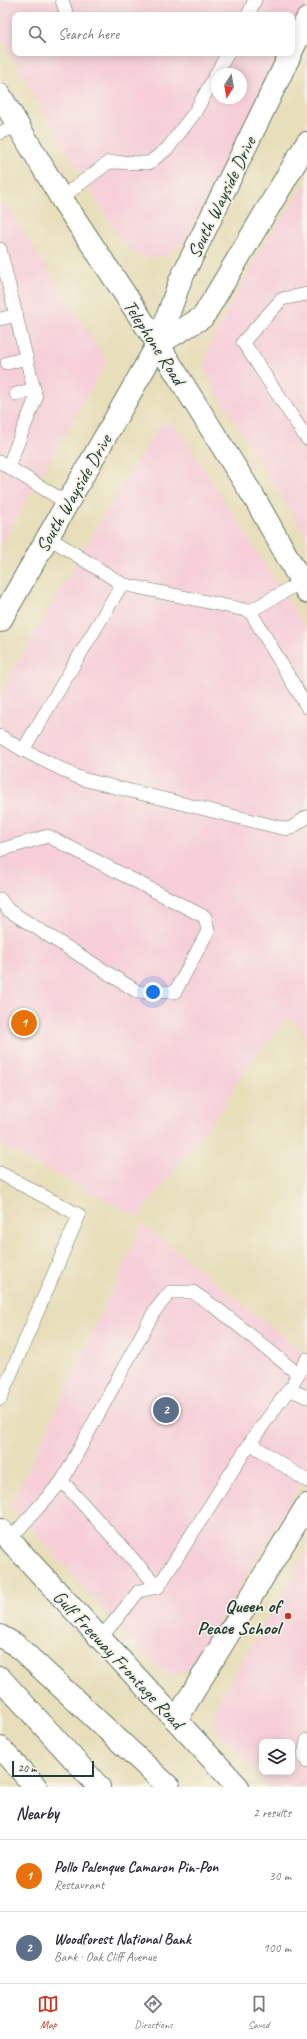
<!DOCTYPE html>
<html lang="en">
<head>
<meta charset="utf-8">
<style>
  :root { --surface:#fff; --page:#f2f2f3; --text:#2b2b33; --muted:#7c7c81; --line:#e1e1e2; --accent:#c8321e }
  body { margin:0; font-family:Caveat,sans-serif; background:var(--page); color:var(--text) }
  .controls { position:absolute; right:12px; bottom:12px; display:grid; overflow:hidden; border-radius:8px; box-shadow:0 2px 10px #0003 }
  .controls button { width:36px; height:36px; display:grid; place-items:center; padding:0; border:0; border-bottom:1px solid var(--line); background:var(--surface); color:var(--text); font:20px sans-serif }
  .compass { position:absolute; left:211px; top:68px; width:36px; height:36px; border-radius:50%; background:var(--surface); box-shadow:0 2px 10px #0003; rotate:191deg }
  .scale { position:absolute; left:12px; bottom:10px; width:82px; box-sizing:border-box; padding-left:4px; border:2px solid #1f3d34; border-top:0; font-size:11px; line-height:14px; white-space:nowrap; color:#1f3d34; -webkit-text-stroke:3px #f7f3e8; paint-order:stroke }
  .you { position:absolute; left:153px; top:992px; width:14px; height:14px; margin:-10px; border:3px solid #fff; border-radius:50%; background:#1a73e8; box-shadow:0 0 0 6px #1a73e833 }
  .badge { display:grid; place-items:center; width:26px; height:26px; border-radius:50%; background:var(--accent); color:#fff; font-size:13px; font-weight:700 }
  .pin { position:absolute; translate:-50% -50%; border:2px solid #fff; box-shadow:0 1px 4px #0006 }
  .list { margin:0; padding:0; list-style:none }
  h2 { display:flex; justify-content:space-between; align-items:center; height:52px; margin:0; padding:0 16px; font-size:17px }
  h2 small { font-size:13px; font-weight:400; color:var(--muted) }
  .list li { display:grid; grid-template-columns:26px 1fr auto; gap:12px; align-items:center; box-sizing:border-box; height:72px; padding:0 16px; border-top:1px solid var(--line) }
  .list b { display:block; font-size:15px; white-space:nowrap }
  .list p { margin:0; font-size:13px; white-space:nowrap; color:var(--muted) }
  .list em { font-size:13px; font-style:normal; color:var(--muted) }
  .icon { flex:none; width:22px; height:22px; fill:none; stroke:currentColor; stroke-width:2; stroke-linecap:round; stroke-linejoin:round }
  .map { position:relative; flex:none; width:307px; height:1787px; overflow:hidden }
  .search { position:absolute; background:var(--surface); box-shadow:0 2px 10px #0003; left:12px; right:12px; top:12px; height:44px; display:flex; align-items:center; gap:10px; box-sizing:border-box; padding:0 14px; border-radius:8px; color:var(--muted); font-size:15px }
  .sheet { height:196px; background:var(--surface) }
  nav { display:flex; justify-content:space-around; align-items:center; box-sizing:border-box; height:56px; border-top:1px solid var(--line); background:var(--surface); font-size:11px; color:var(--muted) }
  nav a { display:grid; justify-items:center; gap:2px }
  nav .on { color:var(--accent) }
  .map>svg:first-child { display:block }
</style>
</head>
<body>
<div class="map">
<svg width="307" height="1787" viewBox="0 0 307 1787">
  <rect width="100%" height="100%" fill="#f7f3e8"/>
  <filter id="ink" filterUnits="userSpaceOnUse"><feTurbulence type="fractalNoise" baseFrequency=".025" numOctaves="2"/><feDisplacementMap in="SourceGraphic" scale="8" xChannelSelector="R" yChannelSelector="G"/><feConvolveMatrix kernelMatrix="1 2 1 2 8 2 1 2 1" color-interpolation-filters="sRGB"/></filter>
  <filter id="wash" filterUnits="userSpaceOnUse"><feTurbulence type="fractalNoise" baseFrequency=".012" numOctaves="4" result="noise"/><feDisplacementMap in="SourceGraphic" scale="16" xChannelSelector="R" yChannelSelector="G"/><feGaussianBlur stdDeviation="0.9" result="paint"/><feColorMatrix in="noise" values="0 0 0 0 0 0 0 0 0 0 0 0 0 0 0 0 0 1.4 0 .05"/><feComposite in="paint" operator="in"/></filter>
  <g filter="url(#wash)">
    <rect width="100%" height="100%" fill="#e7dfba"/>
    <g fill="#f6cfd9" fill-rule="evenodd">
      <path d="M0 0H307V7L292 39V15H15V53H285L182 243 169 254 151 258 133 253 120 238 34 96 0 35ZM217 74H241V98H217Z"/>
      <polygon points="307,183 307,537 214,389 205,369 207,352 213,338 261,248"/>
      <polygon points="4,202 107,361 0,547 0,208"/>
      <polygon points="170,422 180,431 307,630 307,1035 288,1017 245,1069 222,1109 138,1217 0,1145 0,693 116,495 160,425"/>
      <polygon points="143,1224 307,1356 307,1474 191,1667 179,1674 165,1674 134,1644 11,1506"/>
      <path d="M307 1552V1787H270L218 1731 215 1723 213 1710ZM262 1742H292V1772H262Z"/>
    </g>
  </g>
  <g filter="url(#ink)">
    <g fill="none" stroke-linecap="round" stroke-linejoin="round">
      <g stroke="#657663" stroke-width="14">
        <g id="lane">
          <polyline points="62,0 67,15"/>
          <polyline points="248,15 255,0"/>
          <polyline points="0,133 18,125"/>
          <polyline points="61,198 109,162 149,163 168,148 195,112 228,53"/>
          <polyline points="0,249 36,398 8,467"/>
          <polyline points="307,294 282,299 243,342 307,439"/>
          <polyline points="0,319 17,315"/>
          <polyline points="7,363 27,358"/>
          <polyline points="16,394 34,389"/>
          <polyline points="0,462 67,503"/>
          <polyline points="48,537 122,584 250,611 301,582"/>
          <polyline points="250,611 307,707"/>
          <polyline points="0,736 23,750 122,584"/>
          <polyline points="23,750 75,776 86,780 286,829 291,828 307,817"/>
          <polyline points="0,850 48,836 205,917 208,931 175,992 138,992 8,910 0,899"/>
          <polyline points="0,1173 79,1215 0,1399"/>
          <polyline points="294,1381 307,1359"/>
          <polyline points="250,1443 289,1389 307,1397"/>
          <polyline points="62,1481 154,1312 170,1292 193,1292 218,1309 298,1374"/>
          <polyline points="9,1540 62,1481 158,1587"/>
          <polyline points="100,1639 139,1591 158,1587 250,1443 307,1481"/>
          <polyline points="307,1740 304,1755 307,1762"/>
        </g>
      </g>
      <g stroke="#657663" stroke-width="24">
        <polyline id="street" points="176,1720 307,1505"/>
      </g>
      <g stroke="#657663" stroke-width="24">
        <g id="secondary">
          <polyline points="0,95 61,198 158,344 255,499 307,592"/>
          <polyline points="0,1530 238,1787"/>
        </g>
      </g>
      <g stroke="#657663" stroke-width="24">
        <g id="primary">
          <polyline points="292,50 307,19"/>
          <polyline points="158,344 203,317 307,143"/>
          <polyline points="0,621 158,344 180,281 291,53"/>
        </g>
      </g>
      <g stroke="#657663" stroke-width="24">
        <g id="highway">
          <polyline points="0,1636 16,1645 169,1787"/>
          <polyline points="0,1678 99,1787"/>
          <polyline points="0,1748 36,1787"/>
        </g>
      </g>
      <use href="#lane" stroke="#fff" stroke-width="13"/>
      <use href="#street" stroke="#fff" stroke-width="22"/>
      <use href="#secondary" stroke="#fff" stroke-width="22"/>
      <use href="#primary" stroke="#fff" stroke-width="22"/>
      <use href="#highway" stroke="#fff" stroke-width="22"/>
    </g>
  </g>
  <circle fill="#c8321e" stroke="#f7f3e8" stroke-width="1.5" cx="288" cy="1616" r="4"/>
  <g text-anchor="middle" stroke-width="3.5" stroke-linejoin="round" paint-order="stroke">
    <g font-size="19" fill="#1f3d34" stroke="#f7f3e8">
      <text transform="translate(221 197) rotate(-64)" y="7">South Wayside Drive</text>
      <text transform="translate(155 342) rotate(57)" y="7">Telephone Road</text>
      <text transform="translate(73 493) rotate(-60)" y="7">South Wayside Drive</text>
      <text transform="translate(119 1659) rotate(47)" y="7">Gulf Freeway Frontage Road</text>
    </g>
    <g font-size="19" font-weight="bold" fill="#1f3d34" stroke="#f7f3e8" text-anchor="end">
      <text x="280" y="1612">Queen of<tspan x="280" dy="22">Peace School</tspan></text>
    </g>
  </g>
</svg>
<div class="controls">
<button><svg class="icon" aria-label="layers" viewBox="0 0 24 24"><path d="M12 4l9 5-9 5-9-5zM3 14l9 5 9-5"/></svg></button>
</div>
<svg class="compass" viewBox="-18 -18 36 36"><path d="M0-13l5 13h-10z" fill="#e53935"/><path d="M0 13l5-13h-10z" fill="#7c7c81"/></svg>
<div class="scale">20 m</div>
<div class="you"></div>
<div class="pin badge" style="left:24px;top:1023px;background:#e8710a">1</div>
<div class="pin badge" style="left:166px;top:1410px;background:#5c6f8a">2</div>
<div class="search"><svg class="icon" aria-label="search" viewBox="0 0 24 24"><circle cx="10" cy="10" r="6"/><path d="M15 15l6 6"/></svg>Search here</div>
</div>
<section class="sheet">
<h2>Nearby<small>2 results</small></h2>
<ul class="list">
<li><span class="badge" style="background:#e8710a">1</span><div><b>Pollo Palenque Camaron Pin-Pon</b><p>Restaurant</p></div><em>30 m</em></li>
<li><span class="badge" style="background:#5c6f8a">2</span><div><b>Woodforest National Bank</b><p>Bank · Oak Cliff Avenue</p></div><em>100 m</em></li>
</ul>
</section>
<nav>
<a class="on"><svg class="icon" aria-label="map" viewBox="0 0 24 24"><path d="M3 6l6-2 6 2 6-2v14l-6 2-6-2-6 2zM9 4v14M15 6v14"/></svg>Map</a>
<a><svg class="icon" aria-label="directions" viewBox="0 0 24 24"><path d="M12 3l9 9-9 9-9-9zM9 14v-3h6M13 9l2 2-2 2"/></svg>Directions</a>
<a><svg class="icon" aria-label="saved" viewBox="0 0 24 24"><path d="M7 4h10v16l-5-4-5 4z"/></svg>Saved</a>
</nav>
</body>
</html>
